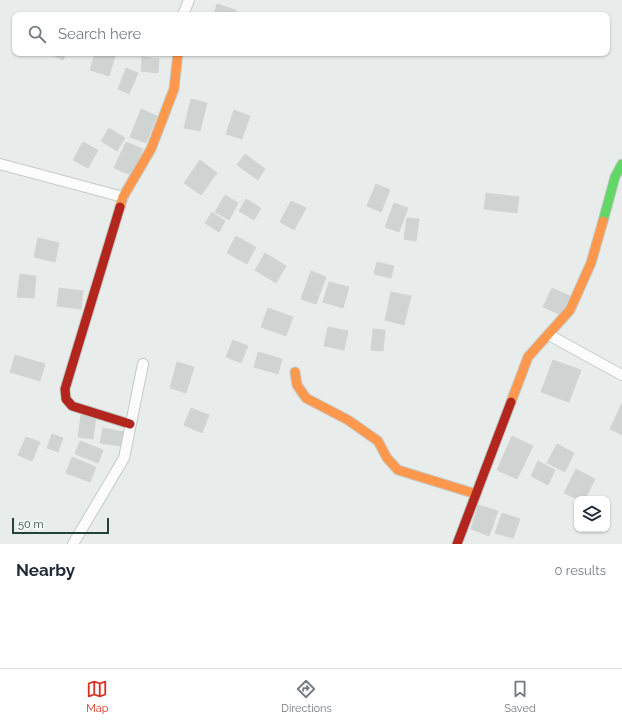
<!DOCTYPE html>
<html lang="en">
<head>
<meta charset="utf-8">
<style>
  :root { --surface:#fff; --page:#f6f6f7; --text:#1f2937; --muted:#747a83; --line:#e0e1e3; --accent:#d93025 }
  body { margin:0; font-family:Raleway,sans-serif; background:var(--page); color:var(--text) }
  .controls { position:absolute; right:12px; bottom:12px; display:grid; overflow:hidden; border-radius:8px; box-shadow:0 1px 3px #0004 }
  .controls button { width:36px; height:36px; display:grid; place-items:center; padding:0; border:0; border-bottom:1px solid var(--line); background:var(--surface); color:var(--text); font:20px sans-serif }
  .scale { position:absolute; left:12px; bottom:10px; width:97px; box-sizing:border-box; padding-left:4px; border:2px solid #24423a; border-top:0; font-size:11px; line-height:14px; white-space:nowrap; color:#24423a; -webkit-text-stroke:3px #f7fbf9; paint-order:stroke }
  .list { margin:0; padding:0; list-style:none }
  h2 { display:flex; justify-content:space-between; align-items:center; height:52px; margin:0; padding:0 16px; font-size:17px }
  h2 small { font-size:13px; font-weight:400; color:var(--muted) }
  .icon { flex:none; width:22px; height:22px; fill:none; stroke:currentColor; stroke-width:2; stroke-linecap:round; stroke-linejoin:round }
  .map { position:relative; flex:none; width:622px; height:544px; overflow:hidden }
  .search { position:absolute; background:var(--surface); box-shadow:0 1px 3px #0004; left:12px; right:12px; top:12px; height:44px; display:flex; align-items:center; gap:10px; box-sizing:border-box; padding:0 14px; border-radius:8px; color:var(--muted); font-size:15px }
  .sheet { height:124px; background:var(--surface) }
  nav { display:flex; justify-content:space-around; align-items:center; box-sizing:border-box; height:56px; border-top:1px solid var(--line); background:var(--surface); font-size:11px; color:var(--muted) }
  nav a { display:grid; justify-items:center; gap:2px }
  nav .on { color:var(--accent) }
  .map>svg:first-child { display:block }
</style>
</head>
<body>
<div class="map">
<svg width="622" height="544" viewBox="0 0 622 544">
  <rect width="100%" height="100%" fill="#e8edeb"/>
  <g fill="#cfd4d2" stroke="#d1d6d4">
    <polygon points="217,4 236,10 234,15 214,15"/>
    <polygon points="48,53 66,53 63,60"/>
    <polygon points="95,53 116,53 109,76 90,70"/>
    <polygon points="142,57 159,59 158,73 141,71"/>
    <polygon points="126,68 138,73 129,94 118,89"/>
    <polygon points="191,99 207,103 200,131 184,128"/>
    <polygon points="141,109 157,116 146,143 130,137"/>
    <polygon points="234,110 250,116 242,139 226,134"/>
    <polygon points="109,128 125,138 117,151 101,141"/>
    <polygon points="83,142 98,150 88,168 73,160"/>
    <polygon points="126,142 143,149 131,175 114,168"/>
    <polygon points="245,154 265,169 258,180 237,165"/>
    <polygon points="200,160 217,173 201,195 184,183"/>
    <polygon points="376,184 390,190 381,212 367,206"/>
    <polygon points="486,193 519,197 517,213 484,209"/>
    <polygon points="225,195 238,203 229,220 215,212"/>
    <polygon points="246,199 261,208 254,220 239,211"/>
    <polygon points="291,201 306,208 294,230 280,222"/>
    <polygon points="394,203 408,208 399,232 385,227"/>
    <polygon points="212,212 225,221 219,232 205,223"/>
    <polygon points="407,218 419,219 416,241 404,239"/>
    <polygon points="236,236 256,247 247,264 227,253"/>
    <polygon points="38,238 59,243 55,262 34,257"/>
    <polygon points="265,253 286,266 276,283 255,270"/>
    <polygon points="377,262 394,266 391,278 374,274"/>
    <polygon points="311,271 326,277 316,304 301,299"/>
    <polygon points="20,274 36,276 34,298 17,297"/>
    <polygon points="329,282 349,287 343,308 323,302"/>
    <polygon points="59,288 83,291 81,309 57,306"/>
    <polygon points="552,288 572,297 563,316 543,307"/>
    <polygon points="391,292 411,296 404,325 385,320"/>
    <polygon points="268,308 293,317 286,336 261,327"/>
    <polygon points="328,327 348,331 344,350 324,346"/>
    <polygon points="373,329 385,330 383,351 371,350"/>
    <polygon points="233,340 248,346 241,363 226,357"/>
    <polygon points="258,352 282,359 278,374 254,367"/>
    <polygon points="15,355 45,364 40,381 10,372"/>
    <polygon points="553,360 581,370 569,402 541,392"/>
    <polygon points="177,362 194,367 186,393 170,388"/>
    <polygon points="622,403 622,435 610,429"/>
    <polygon points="191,408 209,415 202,433 184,425"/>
    <polygon points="81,415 96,417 93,439 78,437"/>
    <polygon points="103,428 124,432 122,446 100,443"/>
    <polygon points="52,434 63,438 58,452 47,448"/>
    <polygon points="512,436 533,446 517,479 497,470"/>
    <polygon points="26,437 40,442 32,461 18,455"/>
    <polygon points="80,441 103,450 98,463 75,454"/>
    <polygon points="557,444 574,453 565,472 547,463"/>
    <polygon points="72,457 96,467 90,482 66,473"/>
    <polygon points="538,461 555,470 548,485 531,476"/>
    <polygon points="576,469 595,479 585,499 577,499 564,493"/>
    <polygon points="478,505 498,511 489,536 471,529"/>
    <polygon points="502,513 520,519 513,538 495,533"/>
  </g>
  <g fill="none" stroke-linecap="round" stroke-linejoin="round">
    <g stroke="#c5cac8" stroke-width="12">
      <g id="street">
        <polyline points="183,15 189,0"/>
        <polyline points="0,164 123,197"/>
        <polyline points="549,335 622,375"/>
        <polyline points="73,544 124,458 143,364"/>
      </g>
    </g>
    <g stroke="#c3cbc8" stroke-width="11">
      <polyline id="fast" points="603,221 615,177 622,164"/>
    </g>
    <g stroke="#c3cbc8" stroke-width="11">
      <g id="slow">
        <polyline points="120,207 123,197 151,149 174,89 178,53"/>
        <polyline points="295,372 297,385 306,398 348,420 378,441 387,458 398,470 476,494"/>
        <polyline points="511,402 528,357 570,310 591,263 603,221"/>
      </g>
    </g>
    <g stroke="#c3cbc8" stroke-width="11">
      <g id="jam">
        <polyline points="120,207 65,389 66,399 72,406 130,424"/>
        <polyline points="457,544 511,402"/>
      </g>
    </g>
    <use href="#street" stroke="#fcfcfc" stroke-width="10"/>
    <use href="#fast" stroke="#63d668" stroke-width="9"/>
    <use href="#slow" stroke="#ff974d" stroke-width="9"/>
    <use href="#jam" stroke="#b3261e" stroke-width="9"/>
  </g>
</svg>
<div class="controls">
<button><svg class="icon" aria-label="layers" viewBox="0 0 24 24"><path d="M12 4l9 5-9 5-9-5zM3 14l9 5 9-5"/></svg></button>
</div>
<div class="scale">50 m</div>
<div class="search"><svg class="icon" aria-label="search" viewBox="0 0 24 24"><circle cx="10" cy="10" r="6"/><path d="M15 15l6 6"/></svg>Search here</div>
</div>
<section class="sheet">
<h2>Nearby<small>0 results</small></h2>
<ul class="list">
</ul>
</section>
<nav>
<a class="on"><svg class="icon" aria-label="map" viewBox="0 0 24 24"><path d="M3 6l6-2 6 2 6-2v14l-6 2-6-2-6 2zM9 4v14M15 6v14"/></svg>Map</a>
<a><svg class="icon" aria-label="directions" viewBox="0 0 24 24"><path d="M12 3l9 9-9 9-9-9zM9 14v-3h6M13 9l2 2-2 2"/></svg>Directions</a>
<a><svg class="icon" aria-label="saved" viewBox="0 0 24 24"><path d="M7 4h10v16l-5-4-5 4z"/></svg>Saved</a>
</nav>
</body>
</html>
